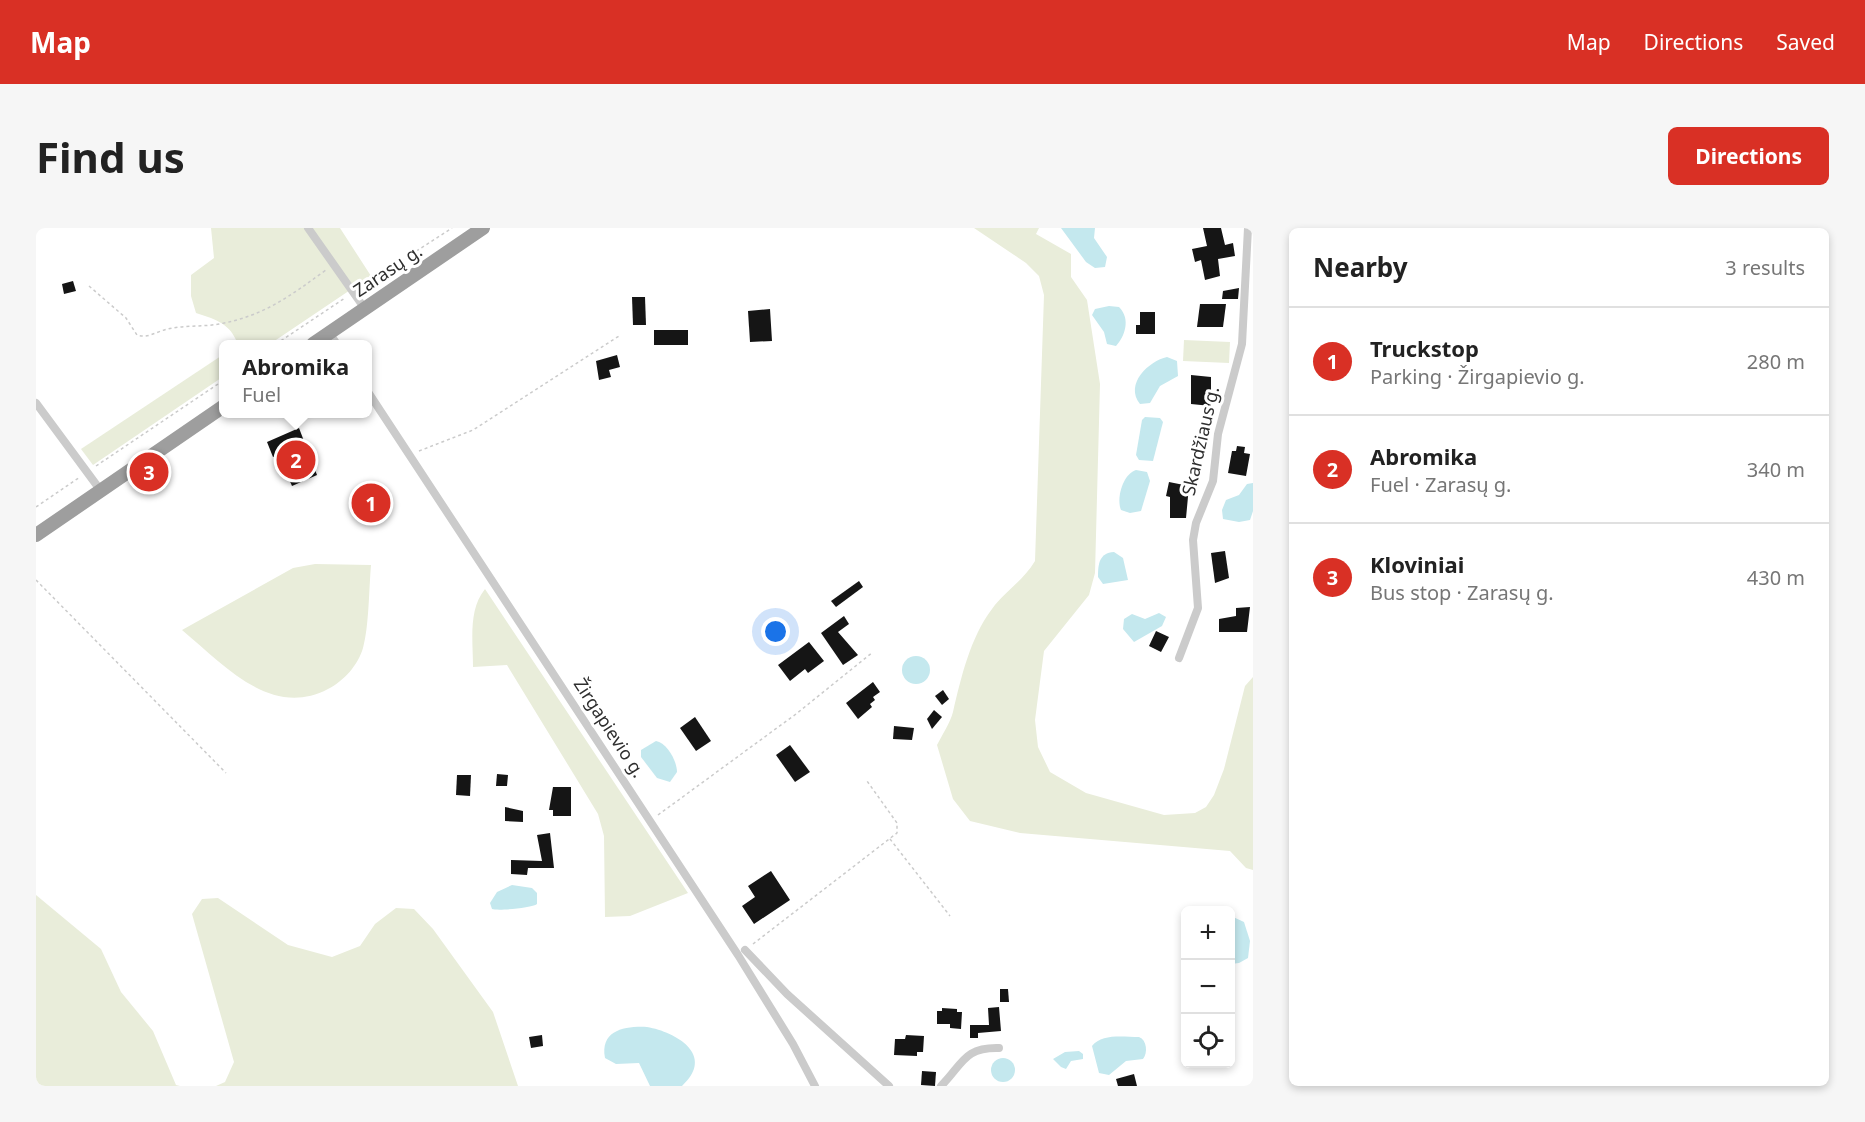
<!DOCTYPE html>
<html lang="en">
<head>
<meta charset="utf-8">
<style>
  :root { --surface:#fff; --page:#f6f6f6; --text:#222; --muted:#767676; --line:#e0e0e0; --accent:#d93025 }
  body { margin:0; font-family:"Noto Sans",sans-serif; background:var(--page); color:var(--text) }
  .controls { position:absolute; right:18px; bottom:18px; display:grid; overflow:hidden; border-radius:9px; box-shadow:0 3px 9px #0003 }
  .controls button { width:54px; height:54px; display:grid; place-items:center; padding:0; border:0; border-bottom:2px solid var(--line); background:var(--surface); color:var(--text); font:30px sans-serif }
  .you { position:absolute; left:740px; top:404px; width:21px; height:21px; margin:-15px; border:4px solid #fff; border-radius:50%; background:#1a73e8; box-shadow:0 0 0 9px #1a73e833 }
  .badge { display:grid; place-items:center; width:39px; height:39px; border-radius:50%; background:var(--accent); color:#fff; font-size:20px; font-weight:700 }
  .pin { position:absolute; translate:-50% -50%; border:3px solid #fff; box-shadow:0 2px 6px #0006 }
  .popup { position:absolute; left:183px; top:112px; width:153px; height:78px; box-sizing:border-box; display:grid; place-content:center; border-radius:9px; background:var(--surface); filter:drop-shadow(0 2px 4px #0005); font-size:20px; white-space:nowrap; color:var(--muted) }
  .popup b { font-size:22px; color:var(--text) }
  .popup::after { content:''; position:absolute; left:50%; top:100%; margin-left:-12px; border:12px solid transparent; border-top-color:var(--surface) }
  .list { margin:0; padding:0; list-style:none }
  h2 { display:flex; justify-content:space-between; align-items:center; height:78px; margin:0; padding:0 24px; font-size:26px }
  h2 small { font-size:20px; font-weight:400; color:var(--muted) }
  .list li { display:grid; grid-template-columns:39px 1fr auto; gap:18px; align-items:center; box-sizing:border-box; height:108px; padding:0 24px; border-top:2px solid var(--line) }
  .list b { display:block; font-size:22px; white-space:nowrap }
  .list p { margin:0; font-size:20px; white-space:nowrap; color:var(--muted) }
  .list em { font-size:20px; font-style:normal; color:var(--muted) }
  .icon { flex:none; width:33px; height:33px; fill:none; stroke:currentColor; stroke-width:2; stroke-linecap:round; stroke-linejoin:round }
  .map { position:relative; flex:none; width:1217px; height:858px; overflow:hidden; border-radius:9px }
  header { display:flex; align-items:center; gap:36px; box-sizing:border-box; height:84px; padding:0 30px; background:var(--accent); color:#fff }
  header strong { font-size:28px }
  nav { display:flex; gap:33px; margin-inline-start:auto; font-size:21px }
  .intro { display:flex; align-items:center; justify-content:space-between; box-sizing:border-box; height:144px; padding:0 36px }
  h1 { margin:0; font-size:42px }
  .button { padding:15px 27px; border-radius:9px; background:var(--accent); color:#fff; font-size:21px; font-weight:700 }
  main { display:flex; gap:36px; padding:0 36px }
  aside { flex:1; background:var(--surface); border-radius:9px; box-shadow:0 3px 9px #0003 }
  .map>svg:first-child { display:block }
</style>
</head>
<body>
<header>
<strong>Map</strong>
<nav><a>Map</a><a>Directions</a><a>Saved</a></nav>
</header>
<div class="intro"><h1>Find us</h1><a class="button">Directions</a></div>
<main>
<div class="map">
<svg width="1217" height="858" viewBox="0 0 1217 858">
  <rect width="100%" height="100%" fill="#fff"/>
  <g fill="#e9edda">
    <path d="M175 0H304L335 48 234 116H198L200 112C193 95 176 90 160 85L155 68V47L178 30Z"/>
    <path d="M938 0H1003L1000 6 1035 26V49L1051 72 1064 156 1059 345 1053 367 1008 423 999 492 1002 519 1014 544 1050 565 1128 587 1159 585 1170 579 1178 567 1188 541 1209 458 1217 449V642L1210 640 1194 623 984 605 934 593 917 571 901 517C906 507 914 495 917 484 925 450 934 410 956 381 969 363 987 353 999 333L1008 67 1003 48 990 35Z"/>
    <polygon points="1148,112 1194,114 1193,135 1147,133"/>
    <polygon points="188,126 188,148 57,237 45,221"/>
    <path d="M279 336 335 337C333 360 333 399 327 420 322 437 308 453 292 461 235 491 188 437 146 402L257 340Z"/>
    <path d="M449 361 652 665 594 688 569 689 568 608 562 586 471 437 437 439C437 413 432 382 449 361Z"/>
    <polygon points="0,667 65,721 85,764 117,803 140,857 144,858 0,858"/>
    <polygon points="182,670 252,717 296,729 324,718 339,696 360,680 378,681 397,701 457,784 482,858 180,858 189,854 198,834 156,686 166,671"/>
  </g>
  <g fill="#c4e8ee">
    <polygon points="1025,0 1059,0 1058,10 1071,29 1069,39 1059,40 1050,34"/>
    <path d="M1073 78 1083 79C1095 91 1089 108 1080 118L1071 116 1068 104 1056 87 1059 81Z"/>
    <path d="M1131 129 1141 133 1142 148 1124 158 1114 175 1104 176C1088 156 1113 133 1131 129Z"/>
    <polygon points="1109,189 1124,190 1127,194 1117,233 1103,232 1100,227 1106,192"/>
    <path d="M1100 242 1111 244 1114 253 1105 283 1094 285 1085 282C1080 270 1087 246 1100 242Z"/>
    <polygon points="1217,255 1217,283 1214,292 1203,294 1187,291 1186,282 1190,272 1203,267 1211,256"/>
    <path d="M1078 324 1087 330 1092 352 1067 356 1062 349C1062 336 1063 325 1078 324Z"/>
    <polygon points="1123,385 1130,389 1126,398 1098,414 1087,401 1088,391 1096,386 1109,391"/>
    <circle cx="880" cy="442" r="14"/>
    <path d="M620 513C631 515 641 533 641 544L634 554 621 550 605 529V522Z"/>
    <path d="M476 657 496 660 501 665V676C496 680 462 683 456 681L454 675 461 664Z"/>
    <polygon points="1195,688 1208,694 1214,713 1212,730 1203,735 1195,736"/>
    <path d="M611 799C640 804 680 827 646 858H614L603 835 580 836 569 830C564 802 589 798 611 799Z"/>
    <path d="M1103 809C1111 812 1112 825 1107 831L1090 833 1073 847 1063 845 1056 818C1066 805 1088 809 1103 809Z"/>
    <polygon points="1043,823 1047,826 1047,831 1035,833 1030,841 1025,839 1017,831 1029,824"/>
    <circle cx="967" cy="842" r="12"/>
  </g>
  <g fill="#151515">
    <polygon points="1167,0 1185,0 1189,17 1197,15 1199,28 1182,31 1184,48 1169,52 1165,32 1159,34 1156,21 1171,18"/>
    <polygon points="37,53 40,63 28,66 26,56"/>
    <polygon points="1203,60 1202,71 1186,71 1187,63"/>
    <polygon points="596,69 609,69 610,97 597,97"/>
    <polygon points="1164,76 1190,76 1187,99 1161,99"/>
    <polygon points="734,81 736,113 714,114 712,83"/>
    <polygon points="1104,84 1119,84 1119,106 1100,106 1100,97 1104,97"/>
    <rect x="618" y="102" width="34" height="15"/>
    <polygon points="581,127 584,139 573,142 575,149 563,152 560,133"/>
    <polygon points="1155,147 1175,149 1175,178 1155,176"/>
    <polygon points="263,200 281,247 256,258 243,227 237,229 231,214"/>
    <polygon points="1201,218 1209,219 1208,225 1214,226 1210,248 1192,245 1196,223 1200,223"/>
    <polygon points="1133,254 1153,258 1150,290 1134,290 1134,269 1130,268"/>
    <polygon points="1189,323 1193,350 1179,355 1175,325"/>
    <polygon points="823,353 827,359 800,379 795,373"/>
    <polygon points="1214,379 1211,404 1183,404 1183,391 1200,388 1200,380"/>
    <polygon points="808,388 813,396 802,404 822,427 807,437 785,405"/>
    <polygon points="1120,403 1133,409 1125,424 1113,418"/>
    <polygon points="773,414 788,433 772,445 769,441 754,453 742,437"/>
    <polygon points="837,454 844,464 837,469 839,472 834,476 836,479 822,491 810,475"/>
    <polygon points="907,462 913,471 906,477 899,468"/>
    <polygon points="898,482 906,489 896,501 891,491"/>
    <polygon points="659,489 675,513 660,523 644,500"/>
    <polygon points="858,498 878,500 876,512 857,511"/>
    <polygon points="754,517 774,544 759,554 740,527"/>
    <polygon points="461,546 472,547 471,558 460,558"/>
    <polygon points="421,547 435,547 434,568 420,567"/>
    <polygon points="517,559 535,559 535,588 517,588 517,582 513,582"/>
    <polygon points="469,579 487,583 487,594 469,593"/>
    <polygon points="514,605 518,640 492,640 491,647 475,646 475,632 506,633 501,607"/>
    <polygon points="735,643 754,672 718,696 706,678 719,669 712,658"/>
    <polygon points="964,761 972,761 973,774 964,774"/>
    <polygon points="963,779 965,803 942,805 942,810 934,810 934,797 953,797 952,780"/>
    <polygon points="906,780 921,781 921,784 926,784 925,801 914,800 914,796 901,796 901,783 906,783"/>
    <polygon points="506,807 507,818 495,820 493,809"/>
    <polygon points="870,807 888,808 887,824 881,824 881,828 858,827 859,811 869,811"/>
    <polygon points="886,843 900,844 899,858 885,857"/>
    <polygon points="1098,846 1101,858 1082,858 1080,851"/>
  </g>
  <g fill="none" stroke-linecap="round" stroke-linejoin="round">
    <g stroke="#cbcbcb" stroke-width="1.5" stroke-dasharray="3 3" stroke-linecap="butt">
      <path d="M53 58 90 90 101 107C112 111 121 103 132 101 148 97 166 99 183 96 228 88 254 68 290 42"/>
      <polyline points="325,59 416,0"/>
      <polyline points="240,116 309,70"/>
      <polyline points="383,223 437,202 583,108"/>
      <polyline points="60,238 188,152"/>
      <polyline points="0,279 44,249"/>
      <polyline points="0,352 190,545"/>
      <polyline points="622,587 760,486 837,424"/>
      <polyline points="854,611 914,688"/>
      <polyline points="717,716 861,605 861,595 831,553"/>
    </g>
    <g stroke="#cbcbcb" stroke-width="8">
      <polyline points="272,0 329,81"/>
      <polyline points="293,105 301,116"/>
      <polyline points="332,164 702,727 757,816 779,858"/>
      <polyline points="0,175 65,263"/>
      <polyline points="1143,430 1162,380 1157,312 1160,295 1177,253 1182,206 1206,116 1212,0"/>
      <polyline points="709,722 751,766 853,858"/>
      <path d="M905 858C927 836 928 819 963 820"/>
    </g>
    <g stroke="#9e9e9e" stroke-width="14">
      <polyline points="277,116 447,0"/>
      <polyline points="0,307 188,178"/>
    </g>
  </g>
  <g text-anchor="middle" stroke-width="6" stroke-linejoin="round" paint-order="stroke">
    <g font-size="18" fill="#2e2e2e" stroke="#fff">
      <text transform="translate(352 43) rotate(-34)" y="6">Zarasų g.</text>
      <text transform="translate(1165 213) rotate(-77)" y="6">Skardžiaus g.</text>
      <text transform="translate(573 500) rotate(57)" y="6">Žirgapievio g.</text>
    </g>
  </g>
</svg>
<div class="controls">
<button>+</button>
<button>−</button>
<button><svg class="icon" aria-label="locate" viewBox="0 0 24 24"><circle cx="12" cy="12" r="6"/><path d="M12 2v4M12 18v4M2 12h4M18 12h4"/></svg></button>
</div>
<div class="you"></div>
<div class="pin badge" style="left:335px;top:275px">1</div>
<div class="pin badge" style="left:260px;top:232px">2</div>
<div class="popup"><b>Abromika</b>Fuel</div>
<div class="pin badge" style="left:113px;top:244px">3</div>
</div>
<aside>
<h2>Nearby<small>3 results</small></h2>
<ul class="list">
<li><span class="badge">1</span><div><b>Truckstop</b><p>Parking · Žirgapievio g.</p></div><em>280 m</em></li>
<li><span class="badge">2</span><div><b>Abromika</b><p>Fuel · Zarasų g.</p></div><em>340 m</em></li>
<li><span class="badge">3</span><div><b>Kloviniai</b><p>Bus stop · Zarasų g.</p></div><em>430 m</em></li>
</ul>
</aside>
</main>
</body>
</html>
